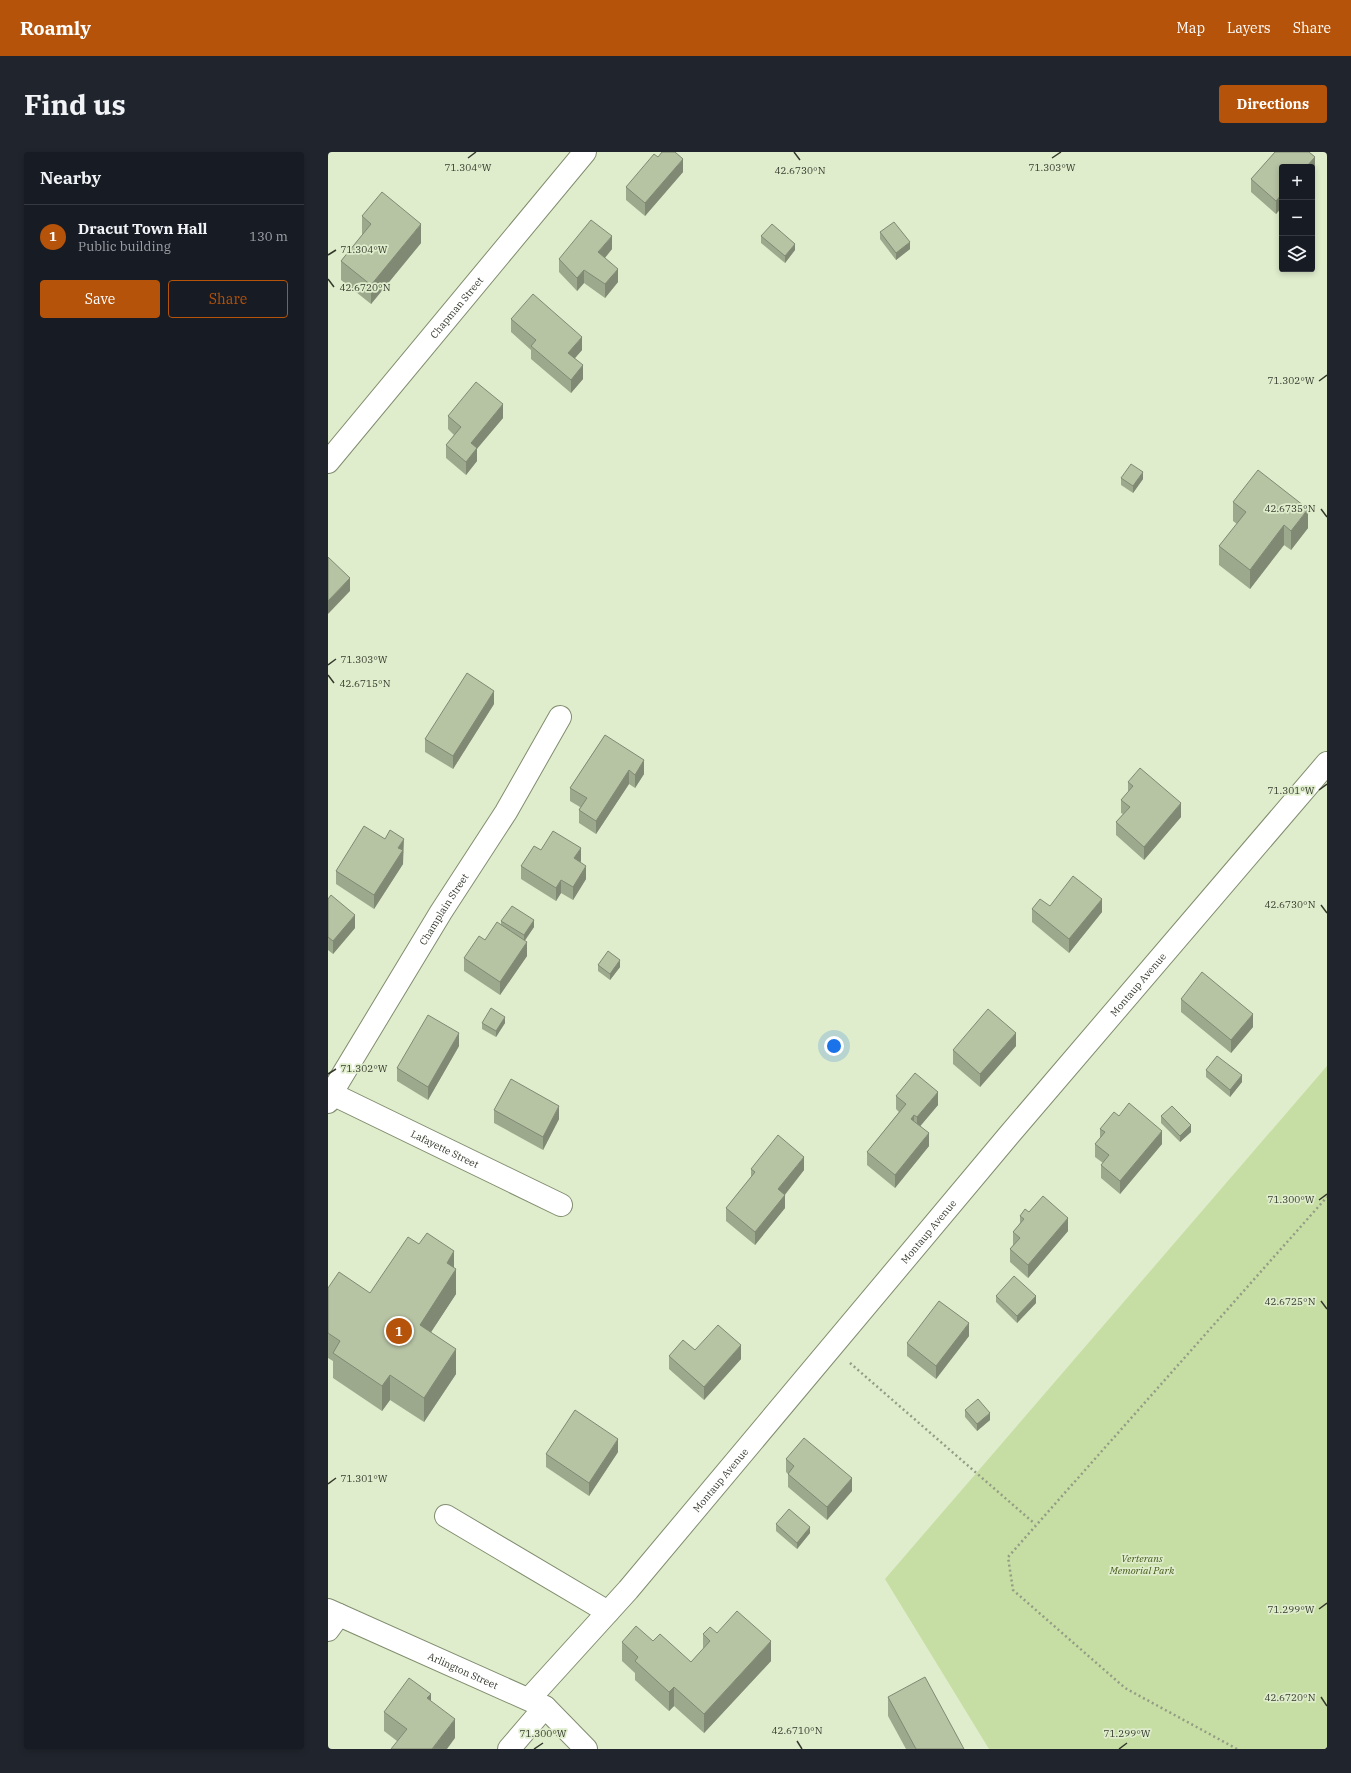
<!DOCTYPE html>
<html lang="en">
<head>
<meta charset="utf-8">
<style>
  :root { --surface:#171b24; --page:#20242c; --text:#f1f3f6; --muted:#9ea1a6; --line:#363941; --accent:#b45309 }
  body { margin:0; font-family:"IBM Plex Serif",serif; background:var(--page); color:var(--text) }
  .controls { position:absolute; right:12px; top:12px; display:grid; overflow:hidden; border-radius:4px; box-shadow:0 2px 6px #0003 }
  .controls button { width:36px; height:36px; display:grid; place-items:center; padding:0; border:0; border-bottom:1px solid var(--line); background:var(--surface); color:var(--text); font:20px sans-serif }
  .you { position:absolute; left:506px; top:894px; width:14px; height:14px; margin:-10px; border:3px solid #fff; border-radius:50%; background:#1a73e8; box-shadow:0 0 0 6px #1a73e833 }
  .badge { display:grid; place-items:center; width:26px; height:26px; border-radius:50%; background:var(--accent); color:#fff; font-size:13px; font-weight:700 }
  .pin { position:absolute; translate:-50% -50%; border:2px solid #fff; box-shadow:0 1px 4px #0006 }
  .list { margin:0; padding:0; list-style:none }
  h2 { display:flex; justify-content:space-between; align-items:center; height:52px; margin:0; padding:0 16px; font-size:17px }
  h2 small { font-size:13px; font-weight:400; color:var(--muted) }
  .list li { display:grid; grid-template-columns:26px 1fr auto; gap:12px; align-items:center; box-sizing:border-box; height:64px; padding:0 16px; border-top:1px solid var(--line) }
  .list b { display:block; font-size:15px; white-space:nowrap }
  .list p { margin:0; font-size:13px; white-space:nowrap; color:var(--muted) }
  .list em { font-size:13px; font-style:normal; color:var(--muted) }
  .actions { display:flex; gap:8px; padding:12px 16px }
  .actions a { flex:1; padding:9px 0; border:1px solid var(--accent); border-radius:4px; text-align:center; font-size:14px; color:var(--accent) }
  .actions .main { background:var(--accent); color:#fff }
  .icon { flex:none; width:22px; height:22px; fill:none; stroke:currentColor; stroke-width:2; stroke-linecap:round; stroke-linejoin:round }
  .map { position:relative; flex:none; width:999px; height:1597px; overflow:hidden; border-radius:4px }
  header { display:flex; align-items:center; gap:24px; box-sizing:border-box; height:56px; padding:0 20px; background:var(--accent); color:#fff }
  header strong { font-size:19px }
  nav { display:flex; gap:22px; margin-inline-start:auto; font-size:14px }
  .intro { display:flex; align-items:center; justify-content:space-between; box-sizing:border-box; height:96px; padding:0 24px }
  h1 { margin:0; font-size:28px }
  .button { padding:10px 18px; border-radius:4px; background:var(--accent); color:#fff; font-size:14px; font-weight:700 }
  main { display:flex; gap:24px; padding:0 24px }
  aside { flex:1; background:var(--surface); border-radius:4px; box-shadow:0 2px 6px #0003 }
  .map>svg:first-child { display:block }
</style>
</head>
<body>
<header>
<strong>Roamly</strong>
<nav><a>Map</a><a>Layers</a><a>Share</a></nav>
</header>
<div class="intro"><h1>Find us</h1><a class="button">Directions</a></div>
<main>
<aside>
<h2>Nearby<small></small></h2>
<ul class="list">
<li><span class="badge">1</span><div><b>Dracut Town Hall</b><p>Public building</p></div><em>130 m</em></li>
</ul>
<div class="actions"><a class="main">Save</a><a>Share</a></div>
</aside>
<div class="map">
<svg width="999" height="1597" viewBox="0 0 999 1597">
  <rect width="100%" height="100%" fill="#dfedcc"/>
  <polygon fill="#c6dda3" points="999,914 999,1597 661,1597 557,1427"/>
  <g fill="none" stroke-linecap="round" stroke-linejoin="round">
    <g stroke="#818d6f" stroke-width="24">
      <g id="minor">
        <path id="s1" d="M0 310 257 0"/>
        <path id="s2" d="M0 940 233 1053"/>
        <path id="s3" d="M0 950 3 942 113 760 178 660 232 565"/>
        <polyline points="118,1364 280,1460"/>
        <polyline points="0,1478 11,1463"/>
        <path id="s4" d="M201 1547 300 1438 681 983 999 611"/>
        <polyline points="181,1597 217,1555"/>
      </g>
    </g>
    <g stroke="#818d6f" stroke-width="24">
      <g id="major">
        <path id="s5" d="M0 1458 217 1555 258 1597"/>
      </g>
    </g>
    <g stroke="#939d85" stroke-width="2.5" stroke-dasharray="2 3" stroke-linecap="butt">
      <polyline points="522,1211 707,1372"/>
      <polyline points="909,1597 797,1536 685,1438 680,1405 999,1045"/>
    </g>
    <use href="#minor" stroke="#fff" stroke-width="22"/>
    <use href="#major" stroke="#fff" stroke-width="22"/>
  </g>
  <g fill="#9da98d">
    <polygon points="947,0 981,0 987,5 987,18 984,21 984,15 954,15 954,55 948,62 923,40 923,27"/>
    <polygon points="330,5 355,20 317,64 298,48 298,35"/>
    <polygon points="34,64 93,91 43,152 13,128 13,109 34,83"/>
    <polygon points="552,80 582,97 568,108 552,87"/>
    <polygon points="433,84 467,98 457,111 433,91"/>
    <polygon points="284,97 277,106 290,130 277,146 256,131 249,139 231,120 231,107"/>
    <polygon points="183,167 254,198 247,206 255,227 243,241 203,207 203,198 183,180"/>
    <polygon points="120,264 175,266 149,296 149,309 138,323 118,306 118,293 126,283 120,277"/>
    <polygon points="793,326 815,327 805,341 793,333"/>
    <polygon points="905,350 980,376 963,398 956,393 922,437 891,413 891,394 909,372 905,369"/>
    <polygon points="166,552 125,617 97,600 97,587"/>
    <polygon points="277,583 316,622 307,636 301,632 268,682 251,671 251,658 252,655 242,649 242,636"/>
    <polygon points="800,630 853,665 816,708 788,683 788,670 795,662 793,661 793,648 800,640"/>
    <polygon points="213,698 253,709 252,710 258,727 245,748 233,741 228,749 193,727 193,714"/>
    <polygon points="76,700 75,701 75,712 46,757 8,732 8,719"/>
    <polygon points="0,747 27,776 5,802 0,798"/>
    <polygon points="722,754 774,760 741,801 704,770 704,757"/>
    <polygon points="173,769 206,775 196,789 199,804 172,843 136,819 136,806 173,773"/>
    <polygon points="270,813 292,815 282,828 270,819"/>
    <polygon points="853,847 925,875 903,901 853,860"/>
    <polygon points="154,871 177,871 168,885 154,877"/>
    <polygon points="131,894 100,948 69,929 69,916"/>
    <polygon points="688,894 652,935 625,912 625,898"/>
    <polygon points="878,918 914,930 902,945 878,925"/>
    <polygon points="568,944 610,953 592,974 601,994 567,1036 539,1013 539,1000 571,960 568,957"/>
    <polygon points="166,958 231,967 215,998 166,971"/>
    <polygon points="791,964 834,992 792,1042 773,1026 773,1013 775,1011 767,1005 767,992 772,986 772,977"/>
    <polygon points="833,964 863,980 852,990 833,971"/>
    <polygon points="423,1017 476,1018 457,1043 457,1056 427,1093 398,1069 398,1056 423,1025"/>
    <polygon points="701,1060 740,1079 700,1126 682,1110 682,1097 685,1093 685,1080 692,1071 692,1064"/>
    <polygon points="126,1116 128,1142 103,1180 128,1222 96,1270 62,1248 54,1259 5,1226 5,1209 0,1206 0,1136 42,1141"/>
    <polygon points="668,1144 708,1151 689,1171 668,1150"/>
    <polygon points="641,1184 608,1227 579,1204 579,1191"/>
    <polygon points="367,1198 413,1207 376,1248 341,1217 341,1204"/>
    <polygon points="637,1258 662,1268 649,1279 637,1265"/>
    <polygon points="290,1300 261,1344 218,1315 218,1302"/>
    <polygon points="458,1307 524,1339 499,1368 460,1335 460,1322 458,1320"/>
    <polygon points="448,1372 482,1381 469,1397 448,1379"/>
    <polygon points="389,1481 443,1509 376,1581 346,1554 341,1559 307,1528 307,1521 294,1509 294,1490 325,1489 363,1510 375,1497 375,1482"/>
    <polygon points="560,1545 636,1597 578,1597 560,1564"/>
    <polygon points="103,1549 127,1586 69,1589 56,1579 56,1560"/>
  </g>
  <g fill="#808973">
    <polygon points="987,5 987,18 984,21 984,15 978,15"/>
    <polygon points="355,7 355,20 317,64 317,51"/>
    <polygon points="954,42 954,55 948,62 948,49"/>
    <polygon points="93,72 93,91 43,152 43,133"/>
    <polygon points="284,84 284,97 270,114 270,100"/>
    <polygon points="582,90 582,97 568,108 568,101"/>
    <polygon points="467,92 467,98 457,111 457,104"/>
    <polygon points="290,117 290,130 277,146 277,132"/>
    <polygon points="256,118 256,131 249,139 249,126"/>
    <polygon points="254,185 254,198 240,214 240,201"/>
    <polygon points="255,213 255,227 243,241 243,228"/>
    <polygon points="175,252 175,266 143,304 143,291"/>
    <polygon points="149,296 149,309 138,323 138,310"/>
    <polygon points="815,320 815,327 805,341 805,334"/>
    <polygon points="980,357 980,376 963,398 963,379"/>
    <polygon points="956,373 956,393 922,437 922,418"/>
    <polygon points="22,426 22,439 0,462 0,449"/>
    <polygon points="166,539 166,552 125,617 125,604"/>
    <polygon points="316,608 316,622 307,636 307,623"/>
    <polygon points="301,618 301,632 268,682 268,669"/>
    <polygon points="853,651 853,665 816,708 816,695"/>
    <polygon points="76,687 75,712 46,757 46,743 70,696"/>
    <polygon points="253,696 253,709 246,720 246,706"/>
    <polygon points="258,714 258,727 245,748 245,735"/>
    <polygon points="233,728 233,741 228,749 228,736"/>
    <polygon points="774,747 774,760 741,801 741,787"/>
    <polygon points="27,763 27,776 5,802 5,789"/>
    <polygon points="206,768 206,775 196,790 196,783"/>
    <polygon points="199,790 199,804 172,843 172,830"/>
    <polygon points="292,808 292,815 282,828 282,822"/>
    <polygon points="925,862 925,875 903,901 903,888"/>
    <polygon points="177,865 177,871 168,885 168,879"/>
    <polygon points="131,881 131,894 100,948 100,935"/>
    <polygon points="688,881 688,894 652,935 652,922"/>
    <polygon points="914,923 914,930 902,945 902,938"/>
    <polygon points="610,940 610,953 589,978 589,965"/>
    <polygon points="231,954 231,967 215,998 215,985"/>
    <polygon points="586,963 586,976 583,967"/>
    <polygon points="863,973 863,980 852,990 852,984"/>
    <polygon points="834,979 834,992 792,1042 792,1029"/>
    <polygon points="601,981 601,994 567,1036 567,1023"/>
    <polygon points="476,1005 476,1018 450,1051 450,1037"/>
    <polygon points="457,1043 457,1056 427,1093 427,1080"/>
    <polygon points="740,1066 740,1079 700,1126 700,1113"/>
    <polygon points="126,1099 126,1120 128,1117 128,1142 92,1197 92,1173 119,1111"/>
    <polygon points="708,1144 708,1151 689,1171 689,1164"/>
    <polygon points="641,1171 641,1184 608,1227 608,1214"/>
    <polygon points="413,1193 413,1207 376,1248 376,1235"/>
    <polygon points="128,1197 128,1222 96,1270 96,1246"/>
    <polygon points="62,1223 62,1248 54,1259 54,1234"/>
    <polygon points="662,1261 662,1268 649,1279 649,1272"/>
    <polygon points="290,1287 290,1300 261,1344 261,1331"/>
    <polygon points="524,1326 524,1339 499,1368 499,1355"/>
    <polygon points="482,1375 482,1381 469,1397 469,1391"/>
    <polygon points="443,1489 443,1509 376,1581 376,1562"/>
    <polygon points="346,1535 346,1554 341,1559 341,1540"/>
    <polygon points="103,1542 103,1561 99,1546"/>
    <polygon points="127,1567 127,1586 119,1597 104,1597"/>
  </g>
  <g fill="#b7c4a4" stroke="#808973">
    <polygon points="334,0 347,0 355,7 317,51 298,35 326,2 330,5"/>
    <polygon points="947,0 981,0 987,5 978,15 954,15 954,42 948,49 923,27"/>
    <polygon points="54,40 93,72 43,133 13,109 43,72 34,64"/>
    <polygon points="263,68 284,84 270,100 290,117 277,132 256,118 249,126 231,107"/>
    <polygon points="566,70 582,90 568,101 552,80"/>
    <polygon points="444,72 467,92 457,104 433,84"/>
    <polygon points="205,142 254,185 240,201 255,213 243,228 203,194 208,188 183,167"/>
    <polygon points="148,230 175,252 143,291 149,296 138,310 118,293 133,275 120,264"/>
    <polygon points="803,312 815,320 805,334 793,326"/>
    <polygon points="930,318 980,357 963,379 956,373 922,418 891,394 918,360 905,350"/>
    <polygon points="0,405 22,426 0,449"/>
    <polygon points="139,521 166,539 125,604 97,587"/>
    <polygon points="277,583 316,608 307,623 301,618 268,669 251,658 259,646 242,636"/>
    <polygon points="812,616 853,651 816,695 788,670 802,655 793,648 805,634 800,630"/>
    <polygon points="36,674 57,687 62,678 76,687 70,696 75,698 46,743 8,719"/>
    <polygon points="225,679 253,696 246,706 258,714 245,735 233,728 228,736 193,714 206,694 213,698"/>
    <polygon points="745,724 774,747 741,787 704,757 712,747 722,754"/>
    <polygon points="3,743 27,763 5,789 0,785 0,747"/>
    <polygon points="184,754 206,768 196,783 173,769"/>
    <polygon points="169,770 199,790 172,830 136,806 151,784 157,788"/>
    <polygon points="280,799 292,808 282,822 270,813"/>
    <polygon points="874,820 925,862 903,888 853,847"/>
    <polygon points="163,856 177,865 168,879 154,871"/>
    <polygon points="660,857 688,881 652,922 625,898"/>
    <polygon points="100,863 131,881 100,935 69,916"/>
    <polygon points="889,904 914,923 902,938 878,918"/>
    <polygon points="587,921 610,940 589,965 586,963 583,967 601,981 567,1023 539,1000 578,952 568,944"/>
    <polygon points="183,927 231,954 215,985 166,958"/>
    <polygon points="801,951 834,979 792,1029 773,1013 781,1003 767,992 777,980 772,977 786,960 791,964"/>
    <polygon points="844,954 863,973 852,984 833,964"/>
    <polygon points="450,983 476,1005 450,1037 457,1043 427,1080 398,1056 427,1020 423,1017"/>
    <polygon points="715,1044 740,1066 700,1113 682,1097 692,1086 685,1080 696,1067 692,1064 697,1057 701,1060"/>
    <polygon points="99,1081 126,1099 119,1111 128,1117 92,1173 128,1197 96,1246 62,1223 54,1234 5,1201 12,1189 0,1181 0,1136 11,1120 42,1141 80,1085 91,1092"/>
    <polygon points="686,1124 708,1144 689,1164 668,1144"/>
    <polygon points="611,1149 641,1171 608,1214 579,1191"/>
    <polygon points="390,1173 413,1193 376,1235 341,1204 355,1188 367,1198"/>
    <polygon points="650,1247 662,1261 649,1272 637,1258"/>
    <polygon points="247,1258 290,1287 261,1331 218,1302"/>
    <polygon points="476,1286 524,1326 499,1355 460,1322 466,1314 458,1307"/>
    <polygon points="461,1357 482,1375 469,1391 448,1372"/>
    <polygon points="409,1459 443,1489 376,1562 346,1535 341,1540 307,1509 310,1505 294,1490 308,1474 325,1489 332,1482 363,1510 382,1489 375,1482 382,1475 389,1481"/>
    <polygon points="597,1525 636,1597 588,1597 560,1545"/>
    <polygon points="81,1526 103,1542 99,1546 127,1567 104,1597 63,1597 79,1577 56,1560"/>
  </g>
  <path fill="none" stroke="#34392c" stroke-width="1.5" d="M466 0 472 8M140 6 148 0M724 6 733 0M0 103 8 98M0 127 6 135M991 229 999 223M993 357 999 365M0 513 8 507M0 523 6 531M991 638 999 632M993 753 999 761M0 922 8 917M991 1048 999 1042M993 1149 999 1157M0 1332 8 1326M991 1457 999 1451M993 1545 999 1554M469 1589 474 1597M206 1597 215 1591M791 1597 799 1591"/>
  <g text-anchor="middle" stroke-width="3.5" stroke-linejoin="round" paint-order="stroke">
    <g font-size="10" fill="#34392c" stroke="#dfedcc">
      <text dy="4" stroke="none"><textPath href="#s1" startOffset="201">Chapman Street</textPath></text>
      <text dy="4" stroke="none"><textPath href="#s3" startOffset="225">Champlain Street</textPath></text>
      <text dy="4" stroke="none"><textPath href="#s4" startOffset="939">Montaup Avenue</textPath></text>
      <text dy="4" stroke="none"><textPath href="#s2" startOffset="130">Lafayette Street</textPath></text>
      <text dy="4" stroke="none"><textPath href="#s4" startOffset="615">Montaup Avenue</textPath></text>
      <text dy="4" stroke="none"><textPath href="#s4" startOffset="291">Montaup Avenue</textPath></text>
      <text dy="4" stroke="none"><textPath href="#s5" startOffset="148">Arlington Street</textPath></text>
    </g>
    <g font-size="10" font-style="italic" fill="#465a1a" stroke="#dfedcc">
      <text x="814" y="1410">Verterans<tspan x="814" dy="12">Memorial Park</tspan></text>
    </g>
  </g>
  <g font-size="10" text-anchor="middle" fill="#34392c" stroke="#dfedcc" stroke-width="3.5" stroke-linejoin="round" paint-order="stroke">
    <text x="724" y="19">71.303°W</text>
    <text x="140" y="19">71.304°W</text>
    <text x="472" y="22">42.6730°N</text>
    <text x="36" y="101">71.304°W</text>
    <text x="37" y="139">42.6720°N</text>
    <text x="963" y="232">71.302°W</text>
    <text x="962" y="360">42.6735°N</text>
    <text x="36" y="511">71.303°W</text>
    <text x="37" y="535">42.6715°N</text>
    <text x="963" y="642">71.301°W</text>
    <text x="962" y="756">42.6730°N</text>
    <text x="36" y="920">71.302°W</text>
    <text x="963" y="1051">71.300°W</text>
    <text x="962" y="1153">42.6725°N</text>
    <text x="36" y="1330">71.301°W</text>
    <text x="963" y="1461">71.299°W</text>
    <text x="962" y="1549">42.6720°N</text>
    <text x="469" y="1582">42.6710°N</text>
    <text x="215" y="1585">71.300°W</text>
    <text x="799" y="1585">71.299°W</text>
  </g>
</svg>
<div class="controls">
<button>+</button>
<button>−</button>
<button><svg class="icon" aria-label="layers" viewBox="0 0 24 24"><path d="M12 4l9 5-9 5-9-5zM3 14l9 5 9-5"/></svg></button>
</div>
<div class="you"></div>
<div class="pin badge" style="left:71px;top:1179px">1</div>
</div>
</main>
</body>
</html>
